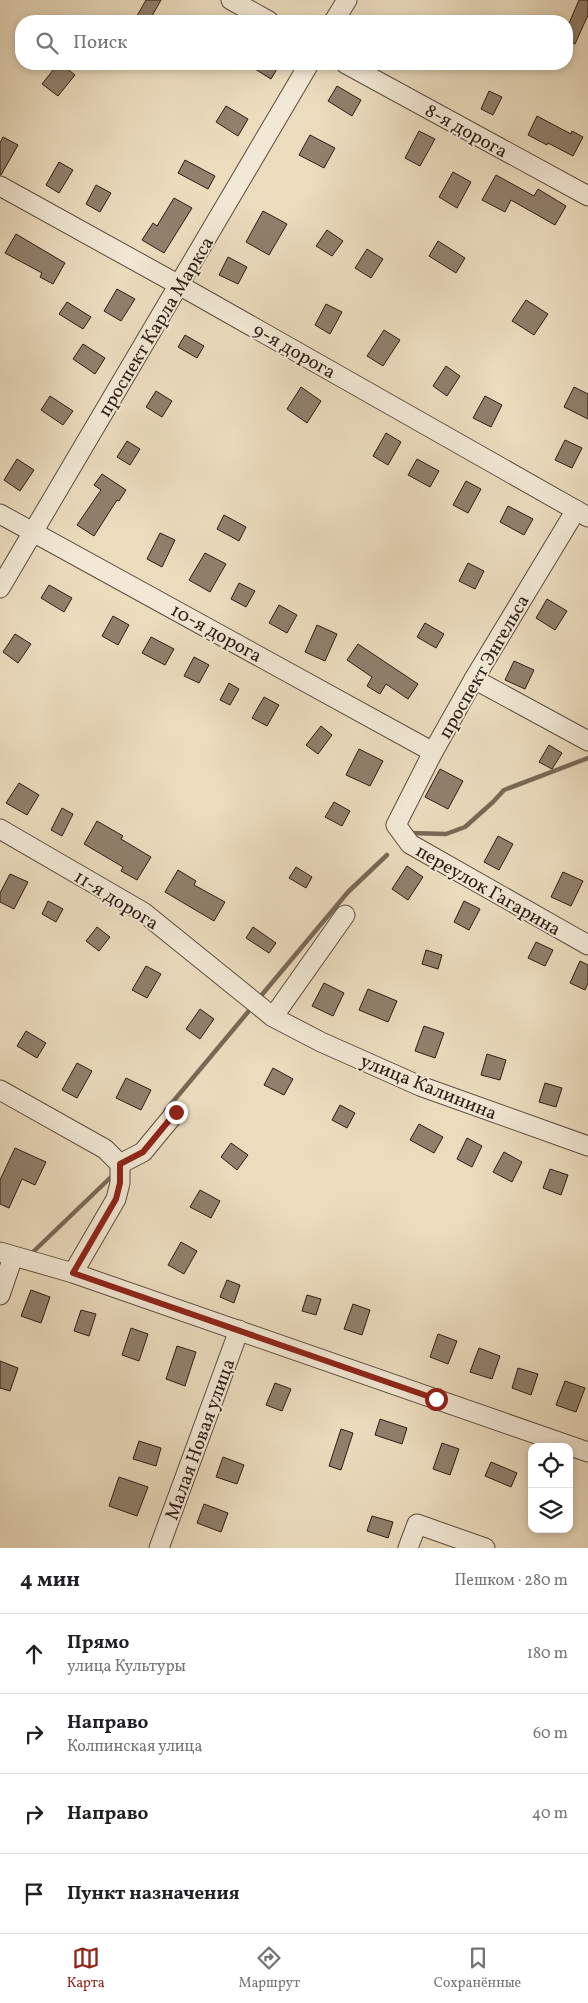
<!DOCTYPE html>
<html lang="ru">
<head>
<meta charset="utf-8">
<style>
  :root { --surface:#fff; --page:#f6f6f6; --text:#202124; --muted:#757577; --line:#e0e0e0; --accent:#8f2418 }
  body { margin:0; font-family:Vollkorn,serif; background:var(--page); color:var(--text) }
  .controls { position:absolute; right:15px; bottom:15px; display:grid; overflow:hidden; border-radius:10px; box-shadow:0 2px 8px #0003 }
  .controls button { width:45px; height:45px; display:grid; place-items:center; padding:0; border:0; border-bottom:1px solid var(--line); background:var(--surface); color:var(--text); font:25px sans-serif }
  .stop { position:absolute; width:15px; height:15px; margin:-11px; border:4px solid #8f2418; border-radius:50%; background:#fff }
  .stop.end { background:#8f2418; border-color:#fff; box-shadow:0 1px 5px #0008 }
  .list { margin:0; padding:0; list-style:none }
  h2 { display:flex; justify-content:space-between; align-items:center; height:65px; margin:0; padding:0 20px; font-size:21px }
  h2 small { font-size:16px; font-weight:400; color:var(--muted) }
  .list li { display:grid; grid-template-columns:32px 1fr auto; gap:15px; align-items:center; box-sizing:border-box; height:80px; padding:0 20px; border-top:1px solid var(--line) }
  .list b { display:block; font-size:19px; white-space:nowrap }
  .list p { margin:0; font-size:16px; white-space:nowrap; color:var(--muted) }
  .list em { font-size:16px; font-style:normal; color:var(--muted) }
  .icon { flex:none; width:28px; height:28px; fill:none; stroke:currentColor; stroke-width:2; stroke-linecap:round; stroke-linejoin:round }
  .map { position:relative; flex:none; width:588px; height:1548px; overflow:hidden }
  .search { position:absolute; background:var(--surface); box-shadow:0 2px 8px #0003; left:15px; right:15px; top:15px; height:55px; display:flex; align-items:center; gap:12px; box-sizing:border-box; padding:0 18px; border-radius:20px; color:var(--muted); font-size:19px }
  .sheet { height:385px; background:var(--surface) }
  nav { display:flex; justify-content:space-around; align-items:center; box-sizing:border-box; height:70px; border-top:1px solid var(--line); background:var(--surface); font-size:14px; color:var(--muted) }
  nav a { display:grid; justify-items:center; gap:2px }
  nav .on { color:var(--accent) }
  .map>svg:first-child { display:block }
</style>
</head>
<body>
<div class="map">
<svg width="588" height="1548" viewBox="0 0 588 1548">
  <rect width="100%" height="100%" fill="#ebdcbe"/>
  <filter id="stains"><feTurbulence type="fractalNoise" baseFrequency=".004" numOctaves="4"/><feColorMatrix values="0 0 0 0 .2 0 0 0 0 .09 0 0 0 0 .02 0 0 0 .5 -.17"/></filter>
  <radialGradient id="worn" r=".72"><stop offset=".6" stop-color="#630" stop-opacity="0"/><stop offset="1" stop-color="#630" stop-opacity=".3"/></radialGradient>
  <g fill="none" stroke-linecap="round" stroke-linejoin="round">
    <g stroke="#796857" stroke-width="4.5">
      <polyline points="410,833 446,834 465,827 493,802 504,790 588,758"/>
      <polyline points="260,997 348,892 387,855"/>
      <polyline points="166,1110 248,1012"/>
      <polyline points="34,1251 110,1178"/>
    </g>
  </g>
  <g fill="#90806c" stroke="#2e1c14">
    <polygon points="146,0 161,0 149,21 134,21"/>
    <polygon points="579,0 588,0 588,15 575,44 567,40 567,28"/>
    <polygon points="58,64 61,64 75,75 58,96 42,84"/>
    <polygon points="247,64 280,64 271,79"/>
    <polygon points="337,86 361,100 352,116 328,101"/>
    <polygon points="489,91 502,97 493,115 481,109"/>
    <polygon points="226,106 248,119 238,136 216,122"/>
    <polygon points="537,116 571,134 572,131 583,137 573,156 548,143 547,145 528,135"/>
    <polygon points="419,131 435,139 420,166 405,158"/>
    <polygon points="310,135 335,148 324,168 299,155"/>
    <polygon points="3,137 18,145 1,175 0,175 0,143"/>
    <polygon points="185,160 215,176 208,189 178,173"/>
    <polygon points="59,162 73,170 59,193 46,185"/>
    <polygon points="453,172 471,182 457,208 439,197"/>
    <polygon points="496,175 534,196 538,189 566,206 555,225 511,200 505,212 482,200"/>
    <polygon points="96,185 111,193 100,212 86,204"/>
    <polygon points="174,198 192,208 164,253 142,240 153,223 157,226"/>
    <polygon points="263,211 287,224 269,255 246,242"/>
    <polygon points="327,230 343,241 332,256 316,246"/>
    <polygon points="16,234 65,263 53,284 40,277 42,273 5,253"/>
    <polygon points="438,241 465,258 456,273 429,256"/>
    <polygon points="367,249 383,259 371,278 355,268"/>
    <polygon points="228,257 247,267 238,284 219,275"/>
    <polygon points="117,289 135,299 121,321 104,311"/>
    <polygon points="526,300 548,314 534,335 512,321"/>
    <polygon points="67,302 91,317 83,329 59,314"/>
    <polygon points="326,304 342,312 330,334 315,325"/>
    <polygon points="384,330 400,340 383,366 367,356"/>
    <polygon points="185,335 204,346 197,358 178,347"/>
    <polygon points="83,344 105,358 95,374 73,359"/>
    <polygon points="446,366 460,376 447,396 433,386"/>
    <polygon points="301,387 321,401 307,423 287,409"/>
    <polygon points="574,387 588,394 588,419 564,407"/>
    <polygon points="156,391 172,401 162,417 146,407"/>
    <polygon points="50,396 73,411 63,425 41,410"/>
    <polygon points="485,396 502,405 491,427 473,418"/>
    <polygon points="386,433 401,442 388,465 373,456"/>
    <polygon points="565,440 582,448 572,468 555,460"/>
    <polygon points="127,441 140,449 130,465 117,457"/>
    <polygon points="17,459 34,470 20,491 4,480"/>
    <polygon points="417,459 439,471 430,487 408,475"/>
    <polygon points="102,474 126,490 119,501 117,500 94,536 77,525 101,490 94,485"/>
    <polygon points="466,481 481,489 468,513 453,505"/>
    <polygon points="508,506 533,519 524,535 500,522"/>
    <polygon points="224,515 246,527 239,541 217,529"/>
    <polygon points="160,533 175,540 162,567 147,559"/>
    <polygon points="205,553 226,564 210,592 189,580"/>
    <polygon points="468,563 484,571 475,589 459,581"/>
    <polygon points="239,583 255,591 246,607 231,599"/>
    <polygon points="49,585 72,598 64,612 41,598"/>
    <polygon points="547,599 567,611 555,630 536,618"/>
    <polygon points="279,605 297,615 287,633 269,623"/>
    <polygon points="113,616 129,625 118,645 102,636"/>
    <polygon points="425,623 444,634 436,648 417,637"/>
    <polygon points="317,625 337,634 325,661 305,652"/>
    <polygon points="15,634 31,644 18,663 3,652"/>
    <polygon points="151,637 174,649 165,665 142,653"/>
    <polygon points="358,644 418,684 408,699 386,684 380,694 367,686 372,677 347,660"/>
    <polygon points="194,657 209,665 199,683 184,676"/>
    <polygon points="514,661 534,670 525,689 505,680"/>
    <polygon points="229,683 239,689 230,705 220,700"/>
    <polygon points="264,697 279,705 267,726 252,718"/>
    <polygon points="321,726 332,735 318,754 306,745"/>
    <polygon points="549,745 562,753 552,769 539,762"/>
    <polygon points="359,749 383,761 370,786 346,775"/>
    <polygon points="440,769 463,781 448,809 425,797"/>
    <polygon points="19,783 39,795 27,815 6,803"/>
    <polygon points="334,802 350,811 342,826 325,817"/>
    <polygon points="62,808 73,814 62,836 51,830"/>
    <polygon points="97,821 123,836 121,839 151,857 137,880 121,871 123,867 84,844"/>
    <polygon points="498,836 513,844 499,870 484,862"/>
    <polygon points="407,866 423,877 408,900 392,889"/>
    <polygon points="296,867 312,877 306,888 289,878"/>
    <polygon points="178,870 196,881 194,885 225,902 214,921 165,892"/>
    <polygon points="563,872 583,881 571,906 551,897"/>
    <polygon points="10,874 28,882 14,909 0,902 0,893"/>
    <polygon points="48,901 63,909 56,922 42,914"/>
    <polygon points="464,901 480,909 469,930 454,922"/>
    <polygon points="97,927 110,937 99,951 86,941"/>
    <polygon points="253,927 276,943 269,953 246,938"/>
    <polygon points="536,942 553,950 545,966 528,958"/>
    <polygon points="426,950 442,955 438,969 422,964"/>
    <polygon points="580,961 588,965 588,983 585,990 570,983"/>
    <polygon points="146,966 161,974 147,998 132,990"/>
    <polygon points="324,983 344,993 333,1016 312,1006"/>
    <polygon points="368,989 397,1001 388,1022 359,1010"/>
    <polygon points="200,1009 214,1019 200,1039 186,1029"/>
    <polygon points="424,1026 444,1033 435,1058 415,1051"/>
    <polygon points="26,1031 46,1043 37,1058 17,1046"/>
    <polygon points="487,1054 506,1060 500,1080 481,1075"/>
    <polygon points="77,1063 92,1071 77,1098 62,1090"/>
    <polygon points="273,1068 293,1079 284,1095 264,1085"/>
    <polygon points="126,1078 151,1090 141,1110 116,1098"/>
    <polygon points="545,1083 562,1088 556,1107 539,1102"/>
    <polygon points="340,1105 355,1113 347,1128 332,1120"/>
    <polygon points="419,1124 443,1137 434,1153 410,1140"/>
    <polygon points="467,1138 482,1146 472,1167 457,1159"/>
    <polygon points="231,1143 248,1155 237,1170 221,1157"/>
    <polygon points="15,1148 46,1162 35,1185 22,1179 9,1208 0,1204 0,1180"/>
    <polygon points="504,1152 522,1162 512,1182 493,1172"/>
    <polygon points="550,1169 568,1175 561,1195 543,1188"/>
    <polygon points="200,1190 220,1201 211,1218 190,1207"/>
    <polygon points="181,1242 197,1251 184,1274 168,1265"/>
    <polygon points="227,1280 240,1285 234,1303 220,1297"/>
    <polygon points="31,1290 50,1297 41,1323 21,1316"/>
    <polygon points="307,1295 321,1299 316,1315 302,1311"/>
    <polygon points="353,1304 370,1310 362,1335 344,1329"/>
    <polygon points="81,1310 96,1314 89,1336 74,1331"/>
    <polygon points="131,1328 148,1334 139,1361 122,1355"/>
    <polygon points="438,1334 457,1341 448,1364 430,1357"/>
    <polygon points="177,1346 196,1352 185,1386 166,1379"/>
    <polygon points="479,1348 500,1356 492,1379 470,1372"/>
    <polygon points="0,1361 18,1368 10,1391 0,1388"/>
    <polygon points="518,1368 538,1374 531,1395 512,1388"/>
    <polygon points="565,1381 585,1388 576,1412 556,1405"/>
    <polygon points="275,1383 291,1389 282,1411 266,1405"/>
    <polygon points="380,1419 407,1428 402,1444 375,1435"/>
    <polygon points="341,1429 353,1433 341,1470 329,1466"/>
    <polygon points="139,1441 161,1448 156,1466 133,1459"/>
    <polygon points="442,1443 459,1449 450,1475 433,1469"/>
    <polygon points="223,1457 244,1465 237,1484 216,1477"/>
    <polygon points="491,1462 517,1473 511,1487 485,1476"/>
    <polygon points="119,1477 148,1487 137,1516 109,1506"/>
    <polygon points="204,1504 228,1513 221,1532 197,1523"/>
    <polygon points="372,1516 393,1522 388,1538 367,1531"/>
  </g>
  <g fill="none" stroke-linecap="round" stroke-linejoin="round">
    <g stroke="#5d4c3e" stroke-width="21">
      <g id="minor">
        <polyline points="231,0 269,21"/>
        <polyline points="334,21 347,0"/>
        <polyline points="346,64 588,196"/>
        <polyline points="0,186 179,285 588,517"/>
        <polyline points="576,510 474,679 433,752 396,825 410,844 588,945"/>
        <polyline points="0,514 433,752"/>
        <polyline points="0,588 309,64"/>
        <polyline points="474,679 588,741"/>
        <polyline points="0,829 143,912 273,1017 321,1042 420,1086 588,1146"/>
        <polyline points="273,1017 345,915"/>
        <polyline points="0,1090 105,1149 120,1164 120,1183 116,1199 73,1273"/>
        <polyline points="120,1164 143,1152 176,1112"/>
        <polyline points="0,1252 73,1273 588,1452"/>
        <polyline points="0,1295 13,1257"/>
        <polyline points="159,1548 239,1330"/>
        <polyline points="408,1548 417,1524 485,1548"/>
      </g>
    </g>
    <use href="#minor" stroke="#f2e8d5" stroke-width="19"/>
  </g>
  <g fill="none" stroke-linecap="round" stroke-linejoin="round">
    <polyline stroke="#8f2418" stroke-width="6" points="176,1112 143,1152 120,1164 120,1183 116,1199 73,1273 436,1399"/>
  </g>
  <g text-anchor="middle" stroke-width="4" stroke-linejoin="round" paint-order="stroke">
    <g font-size="19" fill="#2e1c14" stroke="#f2e8d5">
      <text transform="translate(467 130) rotate(29)" y="7">8-я дорога</text>
      <text transform="translate(155 326) rotate(-59)" y="7">проспект Карла Маркса</text>
      <text transform="translate(295 350) rotate(30)" y="7">9-я дорога</text>
      <text transform="translate(217 632) rotate(29)" y="7">10-я дорога</text>
      <text transform="translate(483 666) rotate(-60)" y="7">проспект Энгельса</text>
      <text transform="translate(489 889) rotate(30)" y="7">переулок Гагарина</text>
      <text transform="translate(117 899) rotate(32)" y="7">11-я дорога</text>
      <text transform="translate(429 1086) rotate(22)" y="7">улица Калинина</text>
      <text transform="translate(199 1439) rotate(-70)" y="7">Малая Новая улица</text>
    </g>
  </g>
  <rect width="100%" height="100%" filter="url(#stains)"/>
  <rect width="100%" height="100%" fill="url(#worn)"/>
</svg>
<div class="controls">
<button><svg class="icon" aria-label="locate" viewBox="0 0 24 24"><circle cx="12" cy="12" r="6"/><path d="M12 2v4M12 18v4M2 12h4M18 12h4"/></svg></button>
<button><svg class="icon" aria-label="layers" viewBox="0 0 24 24"><path d="M12 4l9 5-9 5-9-5zM3 14l9 5 9-5"/></svg></button>
</div>
<div class="stop" style="left:436px;top:1399px"></div>
<div class="stop end" style="left:176px;top:1112px"></div>
<div class="search"><svg class="icon" aria-label="search" viewBox="0 0 24 24"><circle cx="10" cy="10" r="6"/><path d="M15 15l6 6"/></svg>Поиск</div>
</div>
<section class="sheet">
<h2>4 мин<small>Пешком · 280 m</small></h2>
<ul class="list">
<li><svg class="icon" aria-label="ahead" viewBox="0 0 24 24"><path d="M12 20V5M6 11l6-6 6 6"/></svg><div><b>Прямо</b><p>улица Культуры</p></div><em>180 m</em></li>
<li><svg class="icon" aria-label="right" viewBox="0 0 24 24"><path d="M7 20v-9h11M14 6l5 5-5 5"/></svg><div><b>Направо</b><p>Колпинская улица</p></div><em>60 m</em></li>
<li><svg class="icon" aria-label="right" viewBox="0 0 24 24"><path d="M7 20v-9h11M14 6l5 5-5 5"/></svg><div><b>Направо</b></div><em>40 m</em></li>
<li><svg class="icon" aria-label="arrive" viewBox="0 0 24 24"><path d="M6 21V4h12l-3 4 3 4H6"/></svg><div><b>Пункт назначения</b></div></li>
</ul>
</section>
<nav>
<a class="on"><svg class="icon" aria-label="map" viewBox="0 0 24 24"><path d="M3 6l6-2 6 2 6-2v14l-6 2-6-2-6 2zM9 4v14M15 6v14"/></svg>Карта</a>
<a><svg class="icon" aria-label="directions" viewBox="0 0 24 24"><path d="M12 3l9 9-9 9-9-9zM9 14v-3h6M13 9l2 2-2 2"/></svg>Маршрут</a>
<a><svg class="icon" aria-label="saved" viewBox="0 0 24 24"><path d="M7 4h10v16l-5-4-5 4z"/></svg>Сохранённые</a>
</nav>
</body>
</html>
